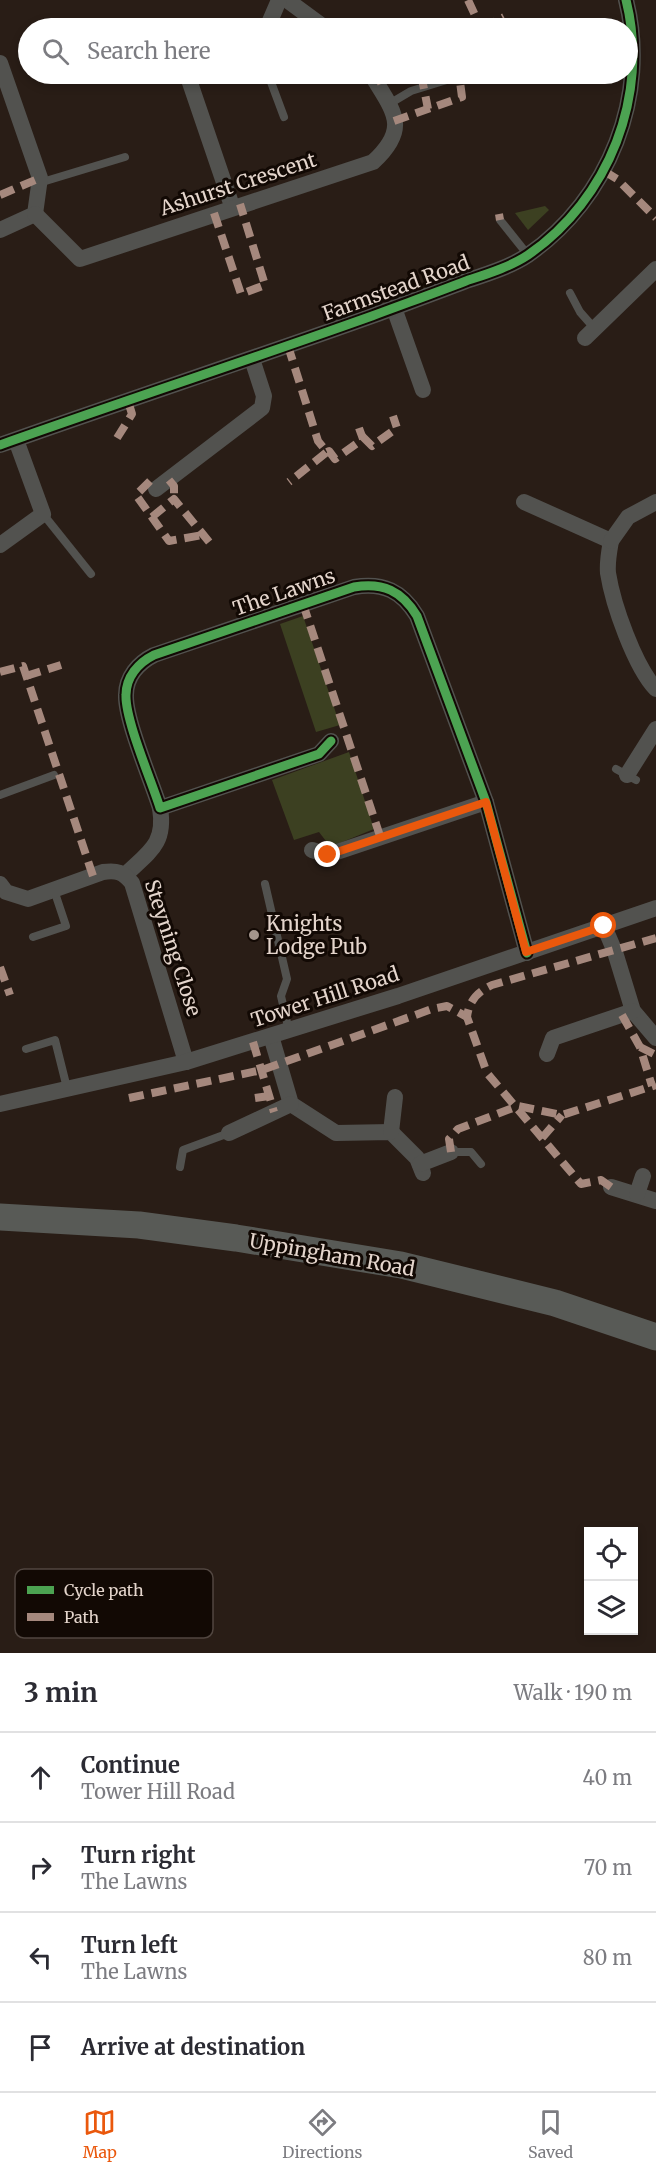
<!DOCTYPE html>
<html lang="en">
<head>
<meta charset="utf-8">
<style>
  :root { --surface:#fff; --page:#f7f7f7; --text:#2b2b33; --muted:#7c7c81; --line:#e1e1e2; --accent:#ea580c }
  body { margin:0; font-family:Merriweather,serif; background:var(--page); color:var(--text) }
  .controls { position:absolute; right:18px; bottom:18px; display:grid; overflow:hidden; border-radius:0px; box-shadow:0 3px 9px #0003 }
  .controls button { width:54px; height:54px; display:grid; place-items:center; padding:0; border:0; border-bottom:2px solid var(--line); background:var(--surface); color:var(--text); font:30px sans-serif }
  .stop { position:absolute; width:18px; height:18px; margin:-14px; border:4px solid #ea580c; border-radius:50%; background:#fff }
  .stop.end { background:#ea580c; border-color:#fff; box-shadow:0 2px 6px #0008 }
  .list { margin:0; padding:0; list-style:none }
  h2 { display:flex; justify-content:space-between; align-items:center; height:78px; margin:0; padding:0 24px; font-size:26px }
  h2 small { font-size:20px; font-weight:400; color:var(--muted) }
  .list li { display:grid; grid-template-columns:39px 1fr auto; gap:18px; align-items:center; box-sizing:border-box; height:90px; padding:0 24px; border-top:2px solid var(--line) }
  .list b { display:block; font-size:22px; white-space:nowrap }
  .list p { margin:0; font-size:20px; white-space:nowrap; color:var(--muted) }
  .list em { font-size:20px; font-style:normal; color:var(--muted) }
  .icon { flex:none; width:33px; height:33px; fill:none; stroke:currentColor; stroke-width:2; stroke-linecap:round; stroke-linejoin:round }
  .map { position:relative; flex:none; width:656px; height:1653px; overflow:hidden }
  .search { position:absolute; background:var(--surface); box-shadow:0 3px 9px #0003; left:18px; right:18px; top:18px; height:66px; display:flex; align-items:center; gap:15px; box-sizing:border-box; padding:0 21px; border-radius:33px; color:var(--muted); font-size:22px }
  .sheet { height:438px; background:var(--surface) }
  nav { display:flex; justify-content:space-around; align-items:center; box-sizing:border-box; height:84px; border-top:2px solid var(--line); background:var(--surface); font-size:16px; color:var(--muted) }
  nav a { display:grid; justify-items:center; gap:3px }
  nav .on { color:var(--accent) }
  .map>svg:first-child { display:block }
</style>
</head>
<body>
<div class="map">
<svg width="656" height="1653" viewBox="0 0 656 1653">
  <rect width="100%" height="100%" fill="#291d16"/>
  <g fill="#3c4021">
    <polygon points="545,206 549,210 528,230 515,213"/>
    <polygon points="303,616 340,725 316,732 280,624"/>
    <polygon points="349,752 374,829 335,845 329,845 319,832 294,840 272,780"/>
  </g>
  <g fill="none" stroke-linecap="round" stroke-linejoin="round">
    <g stroke="#52524f" stroke-width="8">
      <polyline points="268,74 284,117"/>
      <polyline points="389,104 411,91 450,79"/>
      <polyline points="39,183 125,157"/>
      <polyline points="500,220 528,255"/>
      <polyline points="570,293 580,312 595,329"/>
      <polyline points="43,514 91,574"/>
      <polyline points="616,769 636,780"/>
      <polyline points="0,795 54,775"/>
      <polyline points="265,884 287,979 281,996 289,1031"/>
      <polyline points="33,937 66,926 54,890"/>
      <polyline points="26,1049 55,1040 67,1088"/>
      <polyline points="451,1152 471,1152 481,1164"/>
      <polyline points="180,1167 183,1150 229,1133"/>
    </g>
    <g stroke="#52524f" stroke-width="16">
      <polyline points="287,0 325,28"/>
      <polyline points="267,28 279,0"/>
      <polyline points="0,63 40,178 35,214 0,230"/>
      <polyline points="187,74 232,206"/>
      <path d="M35 214 80 259 373 162C411 127 393 111 371 74"/>
      <polyline points="394,308 423,390"/>
      <polyline points="585,338 656,269"/>
      <path d="M0 445C124 401 249 360 372 316 404 304 435 293 466 281 487 274 510 267 528 255 609 199 650 95 626 0"/>
      <polyline points="156,489 262,408 264,396 252,359"/>
      <path d="M524 502 611 541C609 552 607 562 608 573 613 605 635 667 656 689"/>
      <polyline points="611,541 628,517 656,502"/>
      <polyline points="0,545 43,514 16,440"/>
      <path d="M331 741 319 754 160 808C152 782 125 720 126 695 126 677 138 663 154 655L354 587C383 582 402 591 417 616L486 802 527 953"/>
      <polyline points="627,775 656,729"/>
      <polyline points="312,850 328,855 486,802"/>
      <path d="M125 875C149 852 166 844 160 808"/>
      <path d="M0 884 6 892 28 899 103 872C117 870 123 872 132 883L186 1062"/>
      <polyline points="604,926 615,952 633,1011 656,1038"/>
      <polyline points="271,1036 291,1104 336,1133 391,1132 417,1158 423,1173"/>
      <polyline points="547,1054 553,1038 633,1011"/>
      <polyline points="0,1104 186,1062 398,996 656,908"/>
      <polyline points="391,1132 395,1097"/>
      <polyline points="229,1133 291,1104"/>
      <polyline points="420,1164 451,1152"/>
      <polyline points="611,1187 656,1201"/>
      <polyline points="637,1194 643,1176"/>
    </g>
    <polyline stroke="#585a56" stroke-width="27" points="0,1217 139,1225 236,1238 401,1265 555,1303 656,1337"/>
    <g stroke="#a5887d" stroke-width="8" stroke-dasharray="15 8" stroke-linecap="butt">
      <polyline points="468,0 481,28"/>
      <polyline points="482,28 504,17"/>
      <polyline points="421,74 428,109"/>
      <polyline points="376,82 393,74"/>
      <polyline points="394,121 462,97 459,74"/>
      <polyline points="604,171 617,179 656,218"/>
      <polyline points="0,195 40,178"/>
      <polyline points="214,213 241,294 265,285 240,204"/>
      <polyline points="499,214 500,220"/>
      <polyline points="288,346 318,441 327,452 289,482"/>
      <polyline points="362,436 372,446 397,428 393,416"/>
      <polyline points="117,438 132,414 128,401"/>
      <polyline points="327,452 329,451 335,459 363,439 359,428"/>
      <polyline points="169,480 174,486 174,499"/>
      <polyline points="150,481 136,495 169,541 203,535"/>
      <polyline points="152,517 174,499 210,543"/>
      <polyline points="303,604 381,839"/>
      <polyline points="0,672 23,666 93,876"/>
      <polyline points="26,676 61,665"/>
      <polyline points="0,967 10,995"/>
      <polyline points="622,1015 640,1047 652,1086"/>
      <polyline points="253,1042 274,1112"/>
      <polyline points="640,1047 656,1055"/>
      <polyline points="129,1098 262,1070 432,1009 447,1006 467,1017"/>
      <polyline points="255,1098 269,1096"/>
      <polyline points="542,1138 562,1115"/>
      <polyline points="451,1152 449,1139 458,1129 518,1106 562,1115 656,1085"/>
      <path d="M611 1187 601 1180 581 1184 487 1073 467 1017C469 1001 477 992 492 985L656 938"/>
    </g>
    <g stroke="#120904" stroke-width="13">
      <g id="cycleway">
        <path d="M0 445C124 401 249 360 372 316 404 304 435 293 466 281 487 274 510 267 528 255 609 199 650 95 626 0"/>
        <path d="M331 741 319 754 160 808C152 782 125 720 126 695 126 677 138 663 154 655L354 587C383 582 402 591 417 616L486 802 527 953"/>
      </g>
    </g>
    <use href="#cycleway" stroke="#4ca352" stroke-width="9"/>
  </g>
  <g fill="none" stroke-linecap="round" stroke-linejoin="round">
    <polyline stroke="#ea580c" stroke-width="8" points="328,855 486,802 526,952 604,926"/>
  </g>
  <circle fill="#a3958c" stroke="#120904" stroke-width="2" cx="254" cy="935" r="6"/>
  <g text-anchor="middle" stroke-width="6" stroke-linejoin="round" paint-order="stroke">
    <g font-size="20" fill="#e4d5cc" stroke="#120904">
      <text transform="translate(238 184) rotate(-18)" y="7">Ashurst Crescent</text>
      <text transform="translate(396 288) rotate(-20)" y="7">Farmstead Road</text>
      <text transform="translate(284 592) rotate(-19)" y="7">The Lawns</text>
      <text transform="translate(173 948) rotate(72)" y="7">Steyning Close</text>
      <text transform="translate(325 997) rotate(-18)" y="7">Tower Hill Road</text>
      <text transform="translate(332 1255) rotate(10)" y="7">Uppingham Road</text>
    </g>
    <g font-size="20" fill="#e4d5cc" stroke="#120904" text-anchor="start">
      <text x="266" y="931">Knights<tspan x="266" dy="23">Lodge Pub</tspan></text>
    </g>
  </g>
  <rect x="15" y="1569" width="198" height="69" rx="9" fill="#120904" stroke="#514640" stroke-width="1.5"/>
  <rect x="27" y="1586" width="27" height="8" fill="#4ca352"/>
  <rect x="27" y="1613" width="27" height="8" fill="#a5887d"/>
  <g font-size="16" fill="#e4d5cc">
    <text x="64" y="1596">Cycle path</text>
    <text x="64" y="1623">Path</text>
  </g>
</svg>
<div class="controls">
<button><svg class="icon" aria-label="locate" viewBox="0 0 24 24"><circle cx="12" cy="12" r="6"/><path d="M12 2v4M12 18v4M2 12h4M18 12h4"/></svg></button>
<button><svg class="icon" aria-label="layers" viewBox="0 0 24 24"><path d="M12 4l9 5-9 5-9-5zM3 14l9 5 9-5"/></svg></button>
</div>
<div class="stop" style="left:604px;top:926px"></div>
<div class="stop end" style="left:328px;top:855px"></div>
<div class="search"><svg class="icon" aria-label="search" viewBox="0 0 24 24"><circle cx="10" cy="10" r="6"/><path d="M15 15l6 6"/></svg>Search here</div>
</div>
<section class="sheet">
<h2>3 min<small>Walk · 190 m</small></h2>
<ul class="list">
<li><svg class="icon" aria-label="ahead" viewBox="0 0 24 24"><path d="M12 20V5M6 11l6-6 6 6"/></svg><div><b>Continue</b><p>Tower Hill Road</p></div><em>40 m</em></li>
<li><svg class="icon" aria-label="right" viewBox="0 0 24 24"><path d="M7 20v-9h11M14 6l5 5-5 5"/></svg><div><b>Turn right</b><p>The Lawns</p></div><em>70 m</em></li>
<li><svg class="icon" aria-label="left" viewBox="0 0 24 24"><path d="M17 20v-9H6M10 6l-5 5 5 5"/></svg><div><b>Turn left</b><p>The Lawns</p></div><em>80 m</em></li>
<li><svg class="icon" aria-label="arrive" viewBox="0 0 24 24"><path d="M6 21V4h12l-3 4 3 4H6"/></svg><div><b>Arrive at destination</b></div></li>
</ul>
</section>
<nav>
<a class="on"><svg class="icon" aria-label="map" viewBox="0 0 24 24"><path d="M3 6l6-2 6 2 6-2v14l-6 2-6-2-6 2zM9 4v14M15 6v14"/></svg>Map</a>
<a><svg class="icon" aria-label="directions" viewBox="0 0 24 24"><path d="M12 3l9 9-9 9-9-9zM9 14v-3h6M13 9l2 2-2 2"/></svg>Directions</a>
<a><svg class="icon" aria-label="saved" viewBox="0 0 24 24"><path d="M7 4h10v16l-5-4-5 4z"/></svg>Saved</a>
</nav>
</body>
</html>
